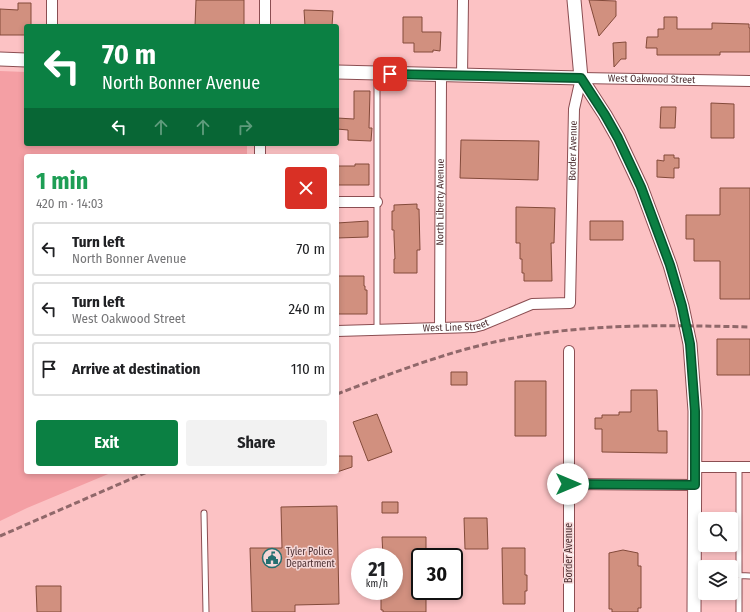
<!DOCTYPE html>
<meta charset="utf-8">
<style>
:root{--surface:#fff;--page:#f2f2f2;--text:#202124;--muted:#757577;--line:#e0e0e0;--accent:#0b8043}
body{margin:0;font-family:"Fira Sans Condensed",sans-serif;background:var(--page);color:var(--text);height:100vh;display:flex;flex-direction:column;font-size:15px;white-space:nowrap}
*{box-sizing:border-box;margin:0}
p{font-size:13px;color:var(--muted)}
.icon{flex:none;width:22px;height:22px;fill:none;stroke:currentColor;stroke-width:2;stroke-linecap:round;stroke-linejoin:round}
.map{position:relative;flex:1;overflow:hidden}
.details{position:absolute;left:24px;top:154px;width:315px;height:320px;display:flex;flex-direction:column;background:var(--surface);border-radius:4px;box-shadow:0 2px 6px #0003}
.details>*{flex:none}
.guide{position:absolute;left:24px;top:24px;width:315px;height:122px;border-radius:4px;box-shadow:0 2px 6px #0003;background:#0b8043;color:#fff;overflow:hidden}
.fabs{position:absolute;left:698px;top:512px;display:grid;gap:8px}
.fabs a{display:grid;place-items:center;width:40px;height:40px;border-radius:4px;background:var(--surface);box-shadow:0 2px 6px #0003;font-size:20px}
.speed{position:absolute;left:351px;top:548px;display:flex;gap:8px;font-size:20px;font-weight:700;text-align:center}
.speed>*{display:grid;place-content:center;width:52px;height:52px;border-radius:50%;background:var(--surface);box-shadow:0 2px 6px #0003;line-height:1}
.speed small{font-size:10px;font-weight:400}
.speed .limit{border:2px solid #111;border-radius:6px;background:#fff;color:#111}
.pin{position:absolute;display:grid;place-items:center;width:34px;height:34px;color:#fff;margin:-17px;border-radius:8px;box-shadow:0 2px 6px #0006}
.me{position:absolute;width:44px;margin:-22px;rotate:90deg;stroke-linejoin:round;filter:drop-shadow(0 0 3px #0008)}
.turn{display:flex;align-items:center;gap:14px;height:84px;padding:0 12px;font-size:18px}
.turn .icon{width:52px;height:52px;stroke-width:2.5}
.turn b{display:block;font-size:28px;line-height:34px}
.lanes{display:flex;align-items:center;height:38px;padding:0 12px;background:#0003;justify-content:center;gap:20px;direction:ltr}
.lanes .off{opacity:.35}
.round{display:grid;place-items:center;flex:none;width:42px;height:42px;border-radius:4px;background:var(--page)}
.headline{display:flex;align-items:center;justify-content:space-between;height:68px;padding:0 12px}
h1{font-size:24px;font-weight:700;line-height:30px;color:#1e9e55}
.primary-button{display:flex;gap:8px;margin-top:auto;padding:8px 12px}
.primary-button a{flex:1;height:46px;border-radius:4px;background:var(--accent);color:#fff;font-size:16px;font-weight:700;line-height:46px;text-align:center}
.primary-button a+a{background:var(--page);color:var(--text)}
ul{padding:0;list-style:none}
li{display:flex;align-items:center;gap:12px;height:54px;margin:0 8px 6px;padding:0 4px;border:2px solid var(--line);border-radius:4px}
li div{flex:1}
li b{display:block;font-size:15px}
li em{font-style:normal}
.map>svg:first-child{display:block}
.green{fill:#f49fa4}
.building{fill:#d1907f;stroke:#834a3a}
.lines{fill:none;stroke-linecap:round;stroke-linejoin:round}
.service-casing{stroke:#8b4e52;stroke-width:7}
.minor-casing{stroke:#8b4e52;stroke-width:12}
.tertiary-casing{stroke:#8b4e52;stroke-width:15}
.service{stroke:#fff;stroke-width:5}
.minor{stroke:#fff;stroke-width:10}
.tertiary{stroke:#fff;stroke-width:13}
.rail{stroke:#90686a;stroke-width:3;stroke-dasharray:6 3;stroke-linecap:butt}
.route-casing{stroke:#07532c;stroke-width:10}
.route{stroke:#0b8043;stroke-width:7}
.labels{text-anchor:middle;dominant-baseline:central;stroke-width:3;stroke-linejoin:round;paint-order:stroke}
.street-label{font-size:10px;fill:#4e3133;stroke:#f5d8d8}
.poi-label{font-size:10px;fill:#4e3133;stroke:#f5d8d8;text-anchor:start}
</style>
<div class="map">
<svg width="750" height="612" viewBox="0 0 750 612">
<rect width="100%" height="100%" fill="#fcc2c4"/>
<path class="green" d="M0 71 26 72V144H247V156H26V472H113L27 508 0 521Z"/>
<path class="building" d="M196 0H244V26H195Z
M589 0 616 1V16L599 36Z
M18 3H31V26H26V35H0V9L18 10Z
M304 10 333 11 332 26H305Z
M403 17H422V32H441L440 51 433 50V52H414V43H403Z
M664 17H677V29H712V23L749 24V28H750V52H720V55H657V48H646L647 37H658V29H664Z
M626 42V59H621L614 67 613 43Z
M354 91H370L369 128H372L371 141 348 140V130L337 129V118L354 119Z
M711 103 734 104V138H711Z
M661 107H676L675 128H660Z
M461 140 539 141 538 180 460 178Z
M664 155H674V158H679V168H674V178L657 177V160L664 161Z
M355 164H369V185H337V166H355Z
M720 188H750V299H720V261H694V239H686V215H720Z
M417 204V209H419L420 250H417V273H394V259H395L394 236V230H392V211H394V205Z
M516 207 555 208 554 243H551L552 281H524V273H522V259H520V243H516Z
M368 221V237L337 238V223Z
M590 221H623V240H590Z
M337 276H364V286H365V290H367V314H337Z
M717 339H750V375H717Z
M451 372H467V385H451Z
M515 381H546V436H515Z
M631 390H657L658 431H667V453L602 452V429H595V418H602V415H619V412H631Z
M377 414 392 452 368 461 353 422Z
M337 456H352V467L337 472Z
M382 502H398V513H382Z
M337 506 339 604 295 605V612H252L250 548H282L281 507Z
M464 518H487L488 549H465Z
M382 537H426V557H420V591H426V612H383V610H381V593H383V591H394V557H383Z
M502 548H525V575H527V591H525V604H503Z
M623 550 638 553V566H641V608H638V612H612V609H609V553Z
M36 586H61V612H37Z"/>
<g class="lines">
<defs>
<path id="service" d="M377 74V330
M204 513 206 612
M695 574 705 575
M731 575 750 576
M739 612V467"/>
<g id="minor">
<path d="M52 26V0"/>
<path d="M265 26V0"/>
<path d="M462 76 463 0"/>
<path d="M260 156V144"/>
<path d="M337 202H377"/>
<path id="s1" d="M440 328 441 76"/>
<path id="s2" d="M337 331 474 327 482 325 532 304 570 303 574 109 581 78 750 81"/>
<path d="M696 467H750"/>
<path d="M569 484 695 485"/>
<path d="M569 612V351"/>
</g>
<path id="tertiary" d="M574 0 581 78 605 115 618 138 641 187 670 265 682 306 690 344 695 411 694 612
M0 59 26 60
M337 72 581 78"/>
</defs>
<use href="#service" class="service-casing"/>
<use href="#minor" class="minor-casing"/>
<use href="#tertiary" class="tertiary-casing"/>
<use href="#service" class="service"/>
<use href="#minor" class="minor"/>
<use href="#tertiary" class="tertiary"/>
<path class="rail" d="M337 394C390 374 443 353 499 341 581 323 666 325 750 327
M0 536 147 472"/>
</g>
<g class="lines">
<defs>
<path id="route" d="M390 74 581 78 605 115 618 138 641 187 670 265 682 306 690 344 695 411V485L568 484"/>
</defs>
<use href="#route" class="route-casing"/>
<use href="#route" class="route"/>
</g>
<defs>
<symbol id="civic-ring" viewBox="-11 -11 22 22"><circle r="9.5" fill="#f5d8d8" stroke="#246f70" stroke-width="1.5"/><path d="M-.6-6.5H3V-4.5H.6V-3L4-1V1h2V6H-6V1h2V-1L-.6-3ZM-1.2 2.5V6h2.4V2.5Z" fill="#246f70"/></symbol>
</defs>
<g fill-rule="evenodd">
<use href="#civic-ring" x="261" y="547" width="22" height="22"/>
</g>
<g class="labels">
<g class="street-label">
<text stroke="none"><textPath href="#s2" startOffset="534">West Oakwood Street</textPath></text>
<text stroke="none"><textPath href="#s2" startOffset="390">Border Avenue</textPath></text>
<text stroke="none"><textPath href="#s1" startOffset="126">North Liberty Avenue</textPath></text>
<text stroke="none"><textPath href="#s2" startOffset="119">West Line Street</textPath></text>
<text transform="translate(569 553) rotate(-90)">Border Avenue</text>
</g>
<g class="poi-label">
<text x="286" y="552">Tyler Police<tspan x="286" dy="12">Department</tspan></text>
</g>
</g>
</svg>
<div class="fabs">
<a><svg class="icon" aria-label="search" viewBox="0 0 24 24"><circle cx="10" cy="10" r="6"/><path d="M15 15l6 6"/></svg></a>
<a><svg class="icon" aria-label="layers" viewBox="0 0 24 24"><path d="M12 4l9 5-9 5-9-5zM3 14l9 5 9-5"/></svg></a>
</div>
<div class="speed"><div>21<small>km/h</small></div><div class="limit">30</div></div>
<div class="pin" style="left:390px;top:74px;background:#d93025"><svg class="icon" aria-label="arrive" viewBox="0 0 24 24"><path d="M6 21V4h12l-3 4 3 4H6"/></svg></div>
<svg class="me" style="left:568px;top:484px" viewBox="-20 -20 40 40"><circle r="19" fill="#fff"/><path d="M0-13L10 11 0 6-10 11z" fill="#0b8043"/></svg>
<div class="guide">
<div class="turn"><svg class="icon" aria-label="left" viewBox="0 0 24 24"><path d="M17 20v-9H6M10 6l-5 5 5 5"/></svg><div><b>70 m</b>North Bonner Avenue</div></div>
<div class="lanes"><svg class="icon" aria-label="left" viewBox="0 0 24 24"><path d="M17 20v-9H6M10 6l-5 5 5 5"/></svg><svg class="icon off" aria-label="ahead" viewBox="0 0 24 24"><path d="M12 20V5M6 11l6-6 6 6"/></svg><svg class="icon off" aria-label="ahead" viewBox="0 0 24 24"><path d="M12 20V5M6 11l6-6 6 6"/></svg><svg class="icon off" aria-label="right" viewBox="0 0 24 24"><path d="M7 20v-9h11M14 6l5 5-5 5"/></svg></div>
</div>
<section class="details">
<div class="headline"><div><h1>1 min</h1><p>420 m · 14:03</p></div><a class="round" style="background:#d93025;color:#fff"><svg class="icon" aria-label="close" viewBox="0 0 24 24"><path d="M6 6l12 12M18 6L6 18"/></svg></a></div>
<ul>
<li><svg class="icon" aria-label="left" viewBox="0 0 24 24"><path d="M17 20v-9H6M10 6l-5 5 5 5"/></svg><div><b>Turn left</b><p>North Bonner Avenue</p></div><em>70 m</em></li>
<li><svg class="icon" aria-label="left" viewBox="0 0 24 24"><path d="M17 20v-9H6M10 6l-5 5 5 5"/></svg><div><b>Turn left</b><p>West Oakwood Street</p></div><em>240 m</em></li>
<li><svg class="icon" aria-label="arrive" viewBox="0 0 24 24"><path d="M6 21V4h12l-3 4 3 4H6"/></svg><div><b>Arrive at destination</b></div><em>110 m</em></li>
</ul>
<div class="primary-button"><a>Exit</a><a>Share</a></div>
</section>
</div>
